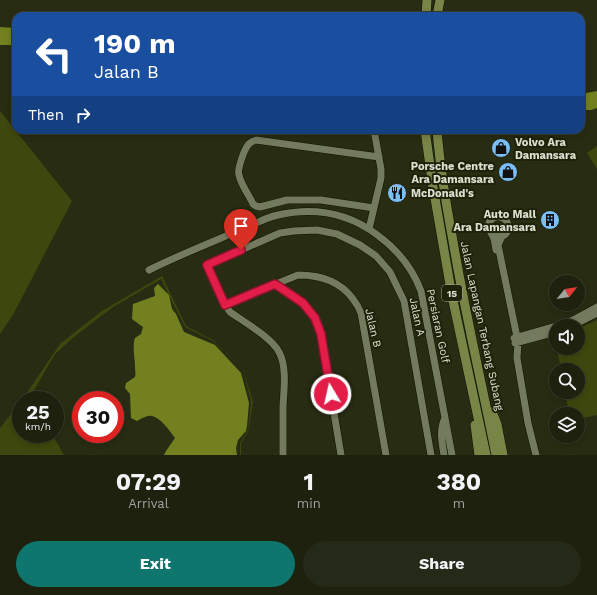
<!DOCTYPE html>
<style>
:root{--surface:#1d210e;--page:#252917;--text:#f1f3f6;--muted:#a0a39e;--line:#3b3e2e;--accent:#0f766e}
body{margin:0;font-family:"Work Sans",sans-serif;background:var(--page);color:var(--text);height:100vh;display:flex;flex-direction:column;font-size:15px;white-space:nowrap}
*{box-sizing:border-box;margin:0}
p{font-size:13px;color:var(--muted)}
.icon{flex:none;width:22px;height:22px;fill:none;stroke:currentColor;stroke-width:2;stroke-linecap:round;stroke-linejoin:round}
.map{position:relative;height:455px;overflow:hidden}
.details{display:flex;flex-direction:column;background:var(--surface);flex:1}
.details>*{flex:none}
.hud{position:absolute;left:12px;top:12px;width:573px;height:122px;border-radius:12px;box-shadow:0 2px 6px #0003,0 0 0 1px var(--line);background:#1a4fa0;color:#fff;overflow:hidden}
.needle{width:26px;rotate:60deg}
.tools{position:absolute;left:549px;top:275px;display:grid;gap:8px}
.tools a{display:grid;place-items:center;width:36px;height:36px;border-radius:50%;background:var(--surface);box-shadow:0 2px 6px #0003,0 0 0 1px var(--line);font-size:20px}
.speed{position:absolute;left:12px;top:391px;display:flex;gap:8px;font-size:20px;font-weight:700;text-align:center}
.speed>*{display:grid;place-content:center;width:52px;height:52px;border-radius:50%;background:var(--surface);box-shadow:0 2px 6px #0003,0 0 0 1px var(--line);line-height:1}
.speed small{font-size:10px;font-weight:400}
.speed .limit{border:6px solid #d22;background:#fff;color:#111}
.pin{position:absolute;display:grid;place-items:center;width:34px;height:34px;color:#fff;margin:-41px -17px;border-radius:50% 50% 50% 0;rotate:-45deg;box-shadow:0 0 4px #0007}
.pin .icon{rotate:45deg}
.me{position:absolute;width:44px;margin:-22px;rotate:351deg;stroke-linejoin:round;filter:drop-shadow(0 0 3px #0008)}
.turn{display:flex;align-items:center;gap:14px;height:84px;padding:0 16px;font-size:18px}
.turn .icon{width:52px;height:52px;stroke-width:2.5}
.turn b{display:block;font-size:28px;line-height:34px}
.then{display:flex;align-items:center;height:38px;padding:0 16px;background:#0003;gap:8px;font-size:15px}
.eta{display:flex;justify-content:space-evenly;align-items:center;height:68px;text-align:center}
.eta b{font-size:24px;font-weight:700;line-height:28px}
.cta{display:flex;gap:8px;margin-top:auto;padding:8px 16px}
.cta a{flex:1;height:46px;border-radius:24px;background:var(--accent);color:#fff;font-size:16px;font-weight:700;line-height:46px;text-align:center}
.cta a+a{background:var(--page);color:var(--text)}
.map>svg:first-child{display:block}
.green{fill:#3e470d}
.water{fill:#72801f}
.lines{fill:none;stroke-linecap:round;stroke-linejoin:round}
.minor-casing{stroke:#101400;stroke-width:8}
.major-casing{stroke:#101400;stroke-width:10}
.minor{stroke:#747a5d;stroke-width:7}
.major{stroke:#798447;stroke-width:9}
.route-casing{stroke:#92132f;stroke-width:10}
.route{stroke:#e11d48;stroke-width:7}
.labels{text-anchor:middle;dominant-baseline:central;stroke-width:4;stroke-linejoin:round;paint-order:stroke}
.shield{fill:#1e2208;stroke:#a3a794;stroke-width:1}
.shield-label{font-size:10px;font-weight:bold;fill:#dce0d0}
.poi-label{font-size:11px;font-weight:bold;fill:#dce0d0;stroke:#1e2208;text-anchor:start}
.street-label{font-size:11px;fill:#dce0d0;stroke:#1e2208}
</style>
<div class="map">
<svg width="597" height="455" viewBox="0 0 597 455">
<rect width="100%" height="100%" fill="#272c12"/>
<path class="green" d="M0 111 72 201 13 315 0 334Z
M597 146V169L587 153Z
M162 276 186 326 213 340 243 369 248 385 253 402 248 432 241 443V455H240V443L248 430 251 401 243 369 213 341 185 327 161 279 113 307 75 336 55 354 30 397 32 400H22L60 344 102 311Z
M597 320V415L578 419V414H569L565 392H578V370H561L557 348H578V329Z
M21 401V434H52L64 455H0V428Z"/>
<path class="water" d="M0 27 16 28V45H0Z
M597 91V108L591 110H581V94Z
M158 284 169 295 172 309 176 314 184 332 215 345 241 373 249 403 247 426 246 431 238 440 236 448 237 455H164L166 451 175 438C170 431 161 418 152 416 147 415 141 419 137 421L131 418 130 394 125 388 126 383 135 377C136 373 135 371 135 367 135 358 132 346 135 338L141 334 143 327 132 319 133 304 155 296 154 288Z"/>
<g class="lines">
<defs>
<path id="minor" d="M374 208 321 200H287L260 207 256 206 253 204C249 195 241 185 239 175 237 170 244 150 248 145 250 142 253 141 256 140L379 157
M369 229 381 178V169L374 130
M493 235C499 238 506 237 508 230 511 219 497 212 490 221 486 227 490 230 492 235 495 239 495 246 496 250
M502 236 498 245 518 342 517 358 528 423 536 455
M149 270C171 259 195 249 219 239 230 234 241 229 252 225 260 221 269 217 278 215 314 207 346 212 376 234 397 249 412 267 421 291L452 455
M275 284 303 303 315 318 321 334 341 455
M225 305 298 275C319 275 340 281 353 299 356 303 359 308 361 313L386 455
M574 325 597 313
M557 326 573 320 597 307
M514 338 556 326
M515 343 548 334
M283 455C283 439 283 422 283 406 284 390 287 366 279 352 272 338 243 321 230 312L225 305 207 265 280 233 294 231 317 230 337 234 360 245 376 256 390 272 404 301 431 455
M444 455C442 442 439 430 445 418"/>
<path id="major" d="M426 16 427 0
M437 16 440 0
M425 130 433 187 452 296 486 455
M437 130C440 167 446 204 453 241 465 313 482 384 496 455
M492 412 497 424 503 455
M475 425 479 455"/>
</defs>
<use href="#minor" class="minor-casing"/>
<use href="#major" class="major-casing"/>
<use href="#minor" class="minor"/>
<use href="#major" class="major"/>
</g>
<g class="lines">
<defs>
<path id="route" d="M241 250 207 265 225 305 275 284 303 303 315 318 321 334 331 394"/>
</defs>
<use href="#route" class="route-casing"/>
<use href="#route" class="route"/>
</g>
<defs>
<symbol id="shop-disc" viewBox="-11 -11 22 22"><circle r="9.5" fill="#7abff8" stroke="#1e2208"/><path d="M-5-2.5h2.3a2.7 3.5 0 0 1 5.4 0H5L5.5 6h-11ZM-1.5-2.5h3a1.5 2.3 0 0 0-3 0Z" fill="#111"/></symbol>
<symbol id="restaurant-disc" viewBox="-11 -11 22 22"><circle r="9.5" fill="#7abff8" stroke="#1e2208"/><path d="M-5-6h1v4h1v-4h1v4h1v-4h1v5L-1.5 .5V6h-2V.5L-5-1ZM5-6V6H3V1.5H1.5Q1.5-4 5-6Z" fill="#111"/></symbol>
<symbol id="building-disc" viewBox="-11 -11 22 22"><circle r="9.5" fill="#7abff8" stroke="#1e2208"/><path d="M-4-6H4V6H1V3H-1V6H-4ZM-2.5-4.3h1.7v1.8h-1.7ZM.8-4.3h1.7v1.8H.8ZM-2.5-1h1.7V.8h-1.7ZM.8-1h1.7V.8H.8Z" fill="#111"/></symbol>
</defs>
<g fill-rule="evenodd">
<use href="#shop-disc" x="490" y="137" width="22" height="22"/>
<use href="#shop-disc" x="497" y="161" width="22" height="22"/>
<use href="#restaurant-disc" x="386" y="182" width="22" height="22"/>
<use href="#building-disc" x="539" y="209" width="22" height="22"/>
</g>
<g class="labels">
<rect class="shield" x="442" y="285" width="20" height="16" rx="3"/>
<g class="shield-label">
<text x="452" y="293">15</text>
</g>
<g class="poi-label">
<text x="515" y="142">Volvo Ara<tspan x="515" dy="13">Damansara</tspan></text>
<text x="494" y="166" text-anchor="end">Porsche Centre<tspan x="494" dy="13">Ara Damansara</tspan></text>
<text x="411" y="193">McDonald's</text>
<text x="536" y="214" text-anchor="end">Auto Mall<tspan x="536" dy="13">Ara Damansara</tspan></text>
</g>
<g class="street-label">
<text transform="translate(417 317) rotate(78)">Jalan A</text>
<text transform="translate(438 326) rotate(78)">Persiaran Golf</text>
<text transform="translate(482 326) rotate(78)">Jalan Lapangan Terbang Subang</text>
<text transform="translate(373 328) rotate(77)">Jalan B</text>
</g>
</g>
</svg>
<div class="tools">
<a><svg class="needle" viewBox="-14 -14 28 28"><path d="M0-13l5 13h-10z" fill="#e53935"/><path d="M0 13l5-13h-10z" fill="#a0a39e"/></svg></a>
<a><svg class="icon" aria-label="sound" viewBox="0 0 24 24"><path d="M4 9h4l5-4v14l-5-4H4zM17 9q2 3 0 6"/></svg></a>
<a><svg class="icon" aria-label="search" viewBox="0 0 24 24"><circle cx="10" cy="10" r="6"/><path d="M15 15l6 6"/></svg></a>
<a><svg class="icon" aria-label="layers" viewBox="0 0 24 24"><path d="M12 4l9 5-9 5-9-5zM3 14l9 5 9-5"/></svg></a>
</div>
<div class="speed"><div>25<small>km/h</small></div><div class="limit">30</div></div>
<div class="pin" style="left:241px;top:250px;background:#d93025"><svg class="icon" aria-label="arrive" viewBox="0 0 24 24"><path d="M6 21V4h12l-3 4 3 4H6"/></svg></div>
<svg class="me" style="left:331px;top:394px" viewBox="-20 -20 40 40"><circle r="17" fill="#e11d48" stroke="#fff" stroke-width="3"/><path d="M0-11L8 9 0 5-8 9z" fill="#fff"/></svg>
<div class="hud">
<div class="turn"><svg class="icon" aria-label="left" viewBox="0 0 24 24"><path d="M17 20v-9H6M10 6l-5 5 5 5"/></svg><div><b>190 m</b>Jalan B</div></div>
<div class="then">Then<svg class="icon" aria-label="right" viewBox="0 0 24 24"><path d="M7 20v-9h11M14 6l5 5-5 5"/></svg></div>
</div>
</div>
<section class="details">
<div class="eta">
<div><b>07:29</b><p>Arrival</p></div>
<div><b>1</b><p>min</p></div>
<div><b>380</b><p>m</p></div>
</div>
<div class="cta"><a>Exit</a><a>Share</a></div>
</section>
